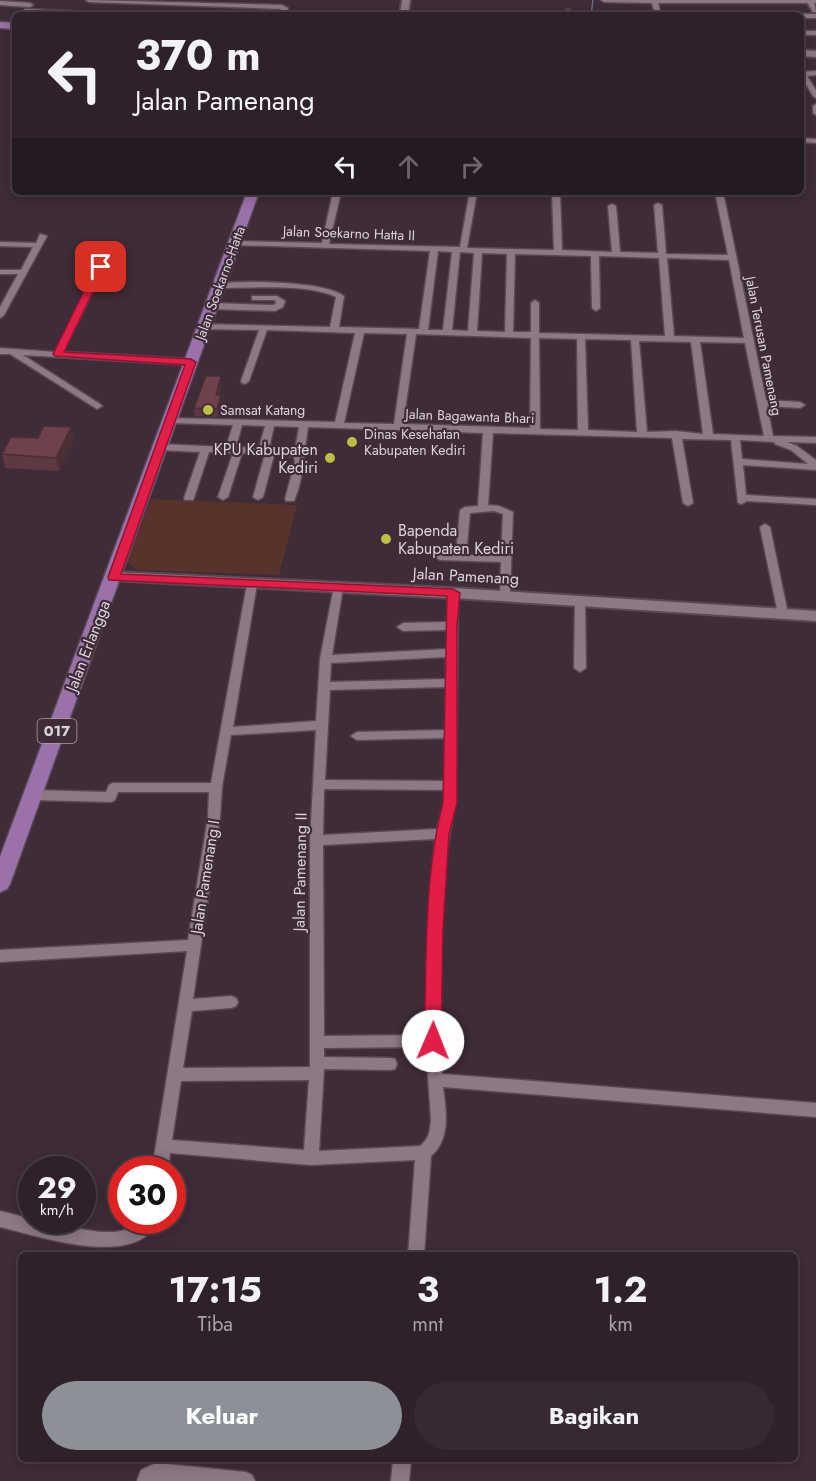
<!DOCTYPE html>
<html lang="id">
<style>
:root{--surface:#2e212a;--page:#362932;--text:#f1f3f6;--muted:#a7a3a8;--line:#493e47;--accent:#8c9099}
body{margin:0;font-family:Jost,sans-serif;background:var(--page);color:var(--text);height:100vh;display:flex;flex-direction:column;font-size:22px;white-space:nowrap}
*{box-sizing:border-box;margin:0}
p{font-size:20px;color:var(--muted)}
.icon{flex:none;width:33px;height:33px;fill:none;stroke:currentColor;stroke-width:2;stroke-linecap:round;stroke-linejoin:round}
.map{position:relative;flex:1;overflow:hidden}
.drawer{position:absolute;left:18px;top:1252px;width:780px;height:210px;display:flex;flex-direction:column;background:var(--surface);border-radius:9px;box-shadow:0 3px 15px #0003,0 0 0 2px var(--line)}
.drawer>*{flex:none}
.top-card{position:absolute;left:12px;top:12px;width:792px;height:183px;border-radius:9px;box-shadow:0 3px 15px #0003,0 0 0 2px var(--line);background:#2e212a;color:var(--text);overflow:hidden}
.speed{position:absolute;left:18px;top:1156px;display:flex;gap:12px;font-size:30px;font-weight:700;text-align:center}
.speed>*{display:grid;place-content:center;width:78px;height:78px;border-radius:50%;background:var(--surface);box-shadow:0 3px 15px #0003,0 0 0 2px var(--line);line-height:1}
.speed small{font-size:15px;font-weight:400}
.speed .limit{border:9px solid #d22;background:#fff;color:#111}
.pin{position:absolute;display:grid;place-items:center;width:51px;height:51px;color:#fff;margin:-26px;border-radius:12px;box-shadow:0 3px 9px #0006}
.me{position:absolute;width:66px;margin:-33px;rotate:1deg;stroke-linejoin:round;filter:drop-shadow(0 0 4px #0008)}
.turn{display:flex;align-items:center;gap:21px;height:126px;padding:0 24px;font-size:27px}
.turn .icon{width:78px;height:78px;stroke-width:2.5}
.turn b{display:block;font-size:42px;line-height:51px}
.lanes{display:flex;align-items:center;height:57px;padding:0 24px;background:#0003;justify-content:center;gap:30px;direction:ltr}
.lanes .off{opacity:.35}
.eta{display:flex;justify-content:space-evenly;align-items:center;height:102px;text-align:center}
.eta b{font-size:36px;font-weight:700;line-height:42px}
.primary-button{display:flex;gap:12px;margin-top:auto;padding:12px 24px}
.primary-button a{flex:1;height:69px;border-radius:36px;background:var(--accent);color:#fff;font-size:24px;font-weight:700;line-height:69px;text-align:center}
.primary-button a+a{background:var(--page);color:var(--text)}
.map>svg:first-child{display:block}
.green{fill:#58332c}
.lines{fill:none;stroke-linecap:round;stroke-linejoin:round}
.stream{stroke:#6a6991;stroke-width:1.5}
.street-casing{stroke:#594954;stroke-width:3}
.secondary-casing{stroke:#594954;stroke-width:4}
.primary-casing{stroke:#594954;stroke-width:3}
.street{fill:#8d7886;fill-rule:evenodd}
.secondary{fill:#8d7886;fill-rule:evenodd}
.primary{fill:#9b71ac;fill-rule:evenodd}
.wall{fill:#5e3941}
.shaded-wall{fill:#4c2e35}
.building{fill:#6d424c;stroke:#4c2e35;stroke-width:1.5}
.route{fill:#e11d48;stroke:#92132f;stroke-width:1.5}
.poi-dot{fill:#bdbf43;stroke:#3e2c38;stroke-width:2}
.labels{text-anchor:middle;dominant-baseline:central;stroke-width:4.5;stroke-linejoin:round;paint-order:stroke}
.far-street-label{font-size:14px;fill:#ded2da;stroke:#3e2c38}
.far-poi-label{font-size:14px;fill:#ded2da;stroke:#3e2c38;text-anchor:start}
.shield{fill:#3e2c38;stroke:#aea0a9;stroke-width:1.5}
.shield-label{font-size:15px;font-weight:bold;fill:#ded2da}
.poi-label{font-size:16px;fill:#ded2da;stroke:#3e2c38;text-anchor:end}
.street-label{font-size:16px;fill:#ded2da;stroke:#3e2c38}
</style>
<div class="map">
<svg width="816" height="1481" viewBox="0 0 816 1481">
<rect width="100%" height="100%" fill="#3e2c38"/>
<path class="green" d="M151 499 297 505 279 575 136 570 127 561Z"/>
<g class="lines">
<path class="stream" d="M591 15 593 0"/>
<defs>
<path id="street" d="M86 0 282 5 288 8 286 15H280L281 9 89 2Z
M601 0H816V3H658L661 15H655L652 3 604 2Z
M0 1 30 3 33 5 30 7 0 5Z
M25 9 111 13 114 15 23 12Z
M566 10H570L571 15H565Z
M801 14H816V18H801V15H799Z
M801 31H816V35H801Z
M816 71V75L807 76 816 90V98L813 96 801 76V72Z
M801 104 804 106 803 108 801 109Z
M816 104V115L813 113V106Z
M801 138 816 139V143L801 142Z
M333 192H341L329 244 460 247 469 196 443 194 439 192H477L467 248 554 250 552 192H560L562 250 612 252 608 206 612 204 616 206 620 252 658 253 654 205 658 203 662 205 666 254 728 255 715 192H723L766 400 800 402 805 405 800 408 767 406 773 436 816 437V443L787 442 797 446 816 460V470L743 465 746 495 816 499V505L747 501 742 504 738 503 731 440 682 439 693 503 688 506 683 503 672 438 493 433 488 505 499 506 513 512 510 596 505 599 500 596 501 562 440 560 435 557 440 554H456L460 510 465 507 478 506 483 433 308 427C304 452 304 478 294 501H286L285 499 295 462 294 456 274 455 263 497 258 500 253 497 265 454 242 453 228 497 223 500 218 497 233 453 209 452 194 498 193 500H185L184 498 200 452 160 450 155 447 160 444 226 447 233 425 170 423 165 420 167 418 335 422 355 333 267 330 249 381 245 384 242 383 241 381 259 330 204 329 201 328V324L330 327 336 297C308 283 251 288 220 288L216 286 217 284C242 280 325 281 344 296L339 327 419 329 430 251 234 245 230 243 234 241 322 243ZM438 251 452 252 443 330H428ZM460 252 474 253 468 331 452 330ZM482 253 507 254 505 332 477 331ZM515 254 591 256 592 308 596 311 600 308 599 256 659 258 665 336 539 333V303L535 300 531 303V332H513ZM667 258 729 260 744 338 674 336ZM364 333 407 334 394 424 344 423ZM416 334 531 338 530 428 403 424ZM539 338 577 339 578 430 540 429ZM585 339 631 340 637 432 588 430ZM639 341 691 342 703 434 676 431 647 432ZM700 342 745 343 764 436 713 434ZM242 425 265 426 259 448 236 447ZM274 426 299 427 295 450 269 449ZM740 440 774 442 775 444 791 450 808 464 742 459ZM494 511 503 514 501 556 466 555 470 513Z
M40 234 47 236 4 315 0 318V307L18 274H0V270H21L33 247 0 246V242L36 243Z
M103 249 110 251 101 275 63 352 191 359 195 362 191 365 23 355 100 404 102 406 97 409 10 354H0V348L55 352 93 275Z
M252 296H277L285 301 283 307 275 311 212 309 208 306 212 303 273 305 276 304 275 300H252Z
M765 524 770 527 788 614 783 618 778 614 760 527Z
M252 581 257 584 233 727 316 721 320 659 334 586 338 585 343 588 332 655 447 649V630L403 631 397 627 403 623 447 622 448 593 453 590 458 593 456 803C443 855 442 910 441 963 441 1000 440 1037 442 1074L816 1103V1117L443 1087C446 1111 451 1139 431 1156L424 1256H408L415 1160 311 1165 170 1153 168 1170H152L187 951 0 962V950L188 940 208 817 209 792H118L115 800 111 802 33 800 29 798 27 795 29 792 33 790 106 792 109 785 113 783H211L247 584ZM446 657V679L330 682 331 663ZM446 687 445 730 357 732 351 736 357 740 445 738 444 781 325 780 330 690ZM316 730 310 840V1067L183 1068 192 1011 231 1008 236 1006 238 1002 236 998 231 996 193 999 220 817 222 787 231 735ZM324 789 444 790V803L437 829 323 835ZM435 839 428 929 426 1035 324 1036 323 845ZM426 1047 431 1120C430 1131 429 1139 420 1146L319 1151 324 1069 390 1070 395 1069 397 1064 395 1059 390 1058 324 1057V1048ZM309 1080 304 1150 172 1140 181 1081Z
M580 598 585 601 586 668 580 672 574 668 575 601Z
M0 1211 32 1219V1221C61 1221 117 1246 140 1221H158C136 1270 39 1236 0 1227Z
M393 1460H411L409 1481H391Z
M156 1463 246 1472 252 1475 255 1481H137L141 1470Z"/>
<path id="secondary" d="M402 0H410L408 15H400Z
M806 0H814L816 12H813Z
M801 50 816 51V57L801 56Z
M114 572 453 588 816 611V621L453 598 109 580 107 577 109 574Z"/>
<path id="primary" d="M0 22 15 23V29L0 28Z
M247 192H259L10 884 7 889 0 892V857Z"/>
</defs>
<use href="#street" class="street-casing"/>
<use href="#secondary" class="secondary-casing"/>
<use href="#primary" class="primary-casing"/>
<use href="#street" class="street"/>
<use href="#secondary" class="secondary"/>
<use href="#primary" class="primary"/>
</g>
<path class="wall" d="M222 385 219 395 222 404 218 417 195 416 194 408Z
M74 440 59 471 5 468 2 454Z"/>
<path class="shaded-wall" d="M221 376 222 385 217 403 216 395Z
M221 395 222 404 218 417 217 409Z
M71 427 74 440 59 471 56 458Z"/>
<path class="building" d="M206 376H221L216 395H221L217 409 194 408Z
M44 426 71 427 56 458 2 454 11 437 38 438Z"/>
<path class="route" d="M101 264 105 267 64 352 191 359 196 362 121 574 453 589 460 593 457 626V803L449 834 443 929 441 1041 439 1046H427L424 1041C427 963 423 879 443 803L447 596 109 580 108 577 185 365 55 356 53 354 96 267Z"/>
<g class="poi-dot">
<circle cx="208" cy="410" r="6"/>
<circle cx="352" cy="442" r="6"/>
<circle cx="330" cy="458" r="6"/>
<circle cx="386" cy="539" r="6"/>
</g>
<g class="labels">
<g class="far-street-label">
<text transform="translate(349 233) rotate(2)">Jalan Soekarno Hatta II</text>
<text transform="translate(220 283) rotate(-70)">Jalan Soekarno-Hatta</text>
<text transform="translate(764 346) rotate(79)">Jalan Terusan Pamenang</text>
<text transform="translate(470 416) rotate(2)">Jalan Bagawanta Bhari</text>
</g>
<g class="far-poi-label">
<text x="220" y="410">Samsat Katang</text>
<text x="364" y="434">Dinas Kesehatan<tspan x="364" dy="16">Kabupaten Kediri</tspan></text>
</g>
<rect class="shield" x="37.5" y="719" width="39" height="24" rx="4.5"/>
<g class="shield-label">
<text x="57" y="731">017</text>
</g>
<g class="poi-label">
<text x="318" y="449">KPU Kabupaten<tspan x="318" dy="18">Kediri</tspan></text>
<text x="398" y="530" text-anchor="start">Bapenda<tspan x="398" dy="18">Kabupaten Kediri</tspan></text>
</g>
<g class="street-label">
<text transform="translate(466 576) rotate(3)">Jalan Pamenang</text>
<text transform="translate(88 646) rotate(-69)">Jalan Erlangga</text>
<text transform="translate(300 872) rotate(-89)">Jalan Pamenang II</text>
<text transform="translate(205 877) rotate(-81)">Jalan Pamenang I</text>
</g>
</g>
</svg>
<div class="speed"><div>29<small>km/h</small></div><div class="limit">30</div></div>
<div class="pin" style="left:101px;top:267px;background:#d93025"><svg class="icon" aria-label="arrive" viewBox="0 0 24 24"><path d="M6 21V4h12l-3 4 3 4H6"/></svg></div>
<svg class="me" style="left:433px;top:1041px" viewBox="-20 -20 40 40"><circle r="19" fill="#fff"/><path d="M0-13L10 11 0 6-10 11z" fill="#e11d48"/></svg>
<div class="top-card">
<div class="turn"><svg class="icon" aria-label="left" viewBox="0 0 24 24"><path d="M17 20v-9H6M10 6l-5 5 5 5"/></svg><div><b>370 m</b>Jalan Pamenang</div></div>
<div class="lanes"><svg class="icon" aria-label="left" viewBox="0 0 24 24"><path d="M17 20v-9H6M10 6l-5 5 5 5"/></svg><svg class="icon off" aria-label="ahead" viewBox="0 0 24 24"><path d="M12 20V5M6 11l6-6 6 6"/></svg><svg class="icon off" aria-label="right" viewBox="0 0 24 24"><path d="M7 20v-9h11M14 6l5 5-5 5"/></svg></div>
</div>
<section class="drawer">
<div class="eta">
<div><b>17:15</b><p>Tiba</p></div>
<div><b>3</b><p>mnt</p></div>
<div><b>1.2</b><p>km</p></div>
</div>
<div class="primary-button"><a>Keluar</a><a>Bagikan</a></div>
</section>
</div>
